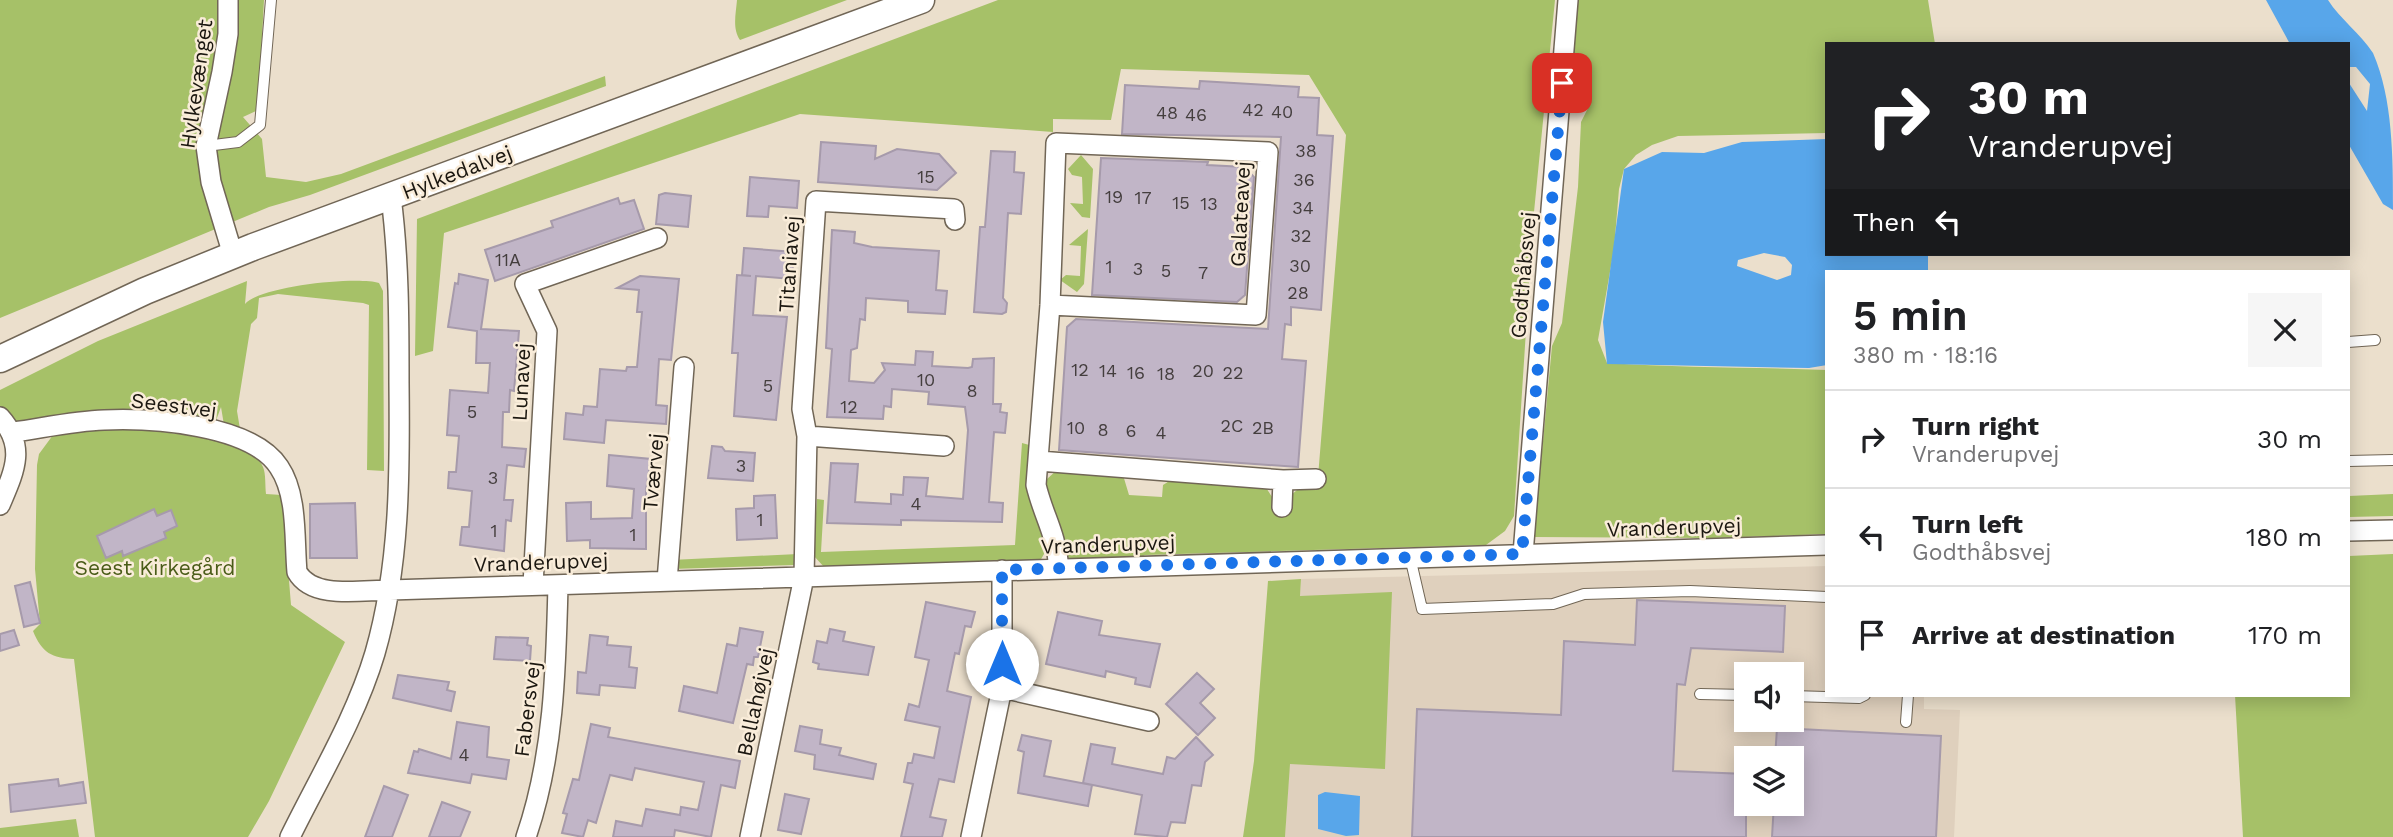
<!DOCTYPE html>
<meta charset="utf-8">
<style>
:root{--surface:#fff;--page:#f6f6f6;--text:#202124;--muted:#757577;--line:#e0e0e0}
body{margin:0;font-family:"Work Sans",sans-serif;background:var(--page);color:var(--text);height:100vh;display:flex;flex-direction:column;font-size:26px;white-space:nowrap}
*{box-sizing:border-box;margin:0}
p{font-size:23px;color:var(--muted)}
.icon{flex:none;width:38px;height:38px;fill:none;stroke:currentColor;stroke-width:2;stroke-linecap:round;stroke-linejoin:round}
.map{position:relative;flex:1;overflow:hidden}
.sheet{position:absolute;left:1825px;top:270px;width:525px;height:427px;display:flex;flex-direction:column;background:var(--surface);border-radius:0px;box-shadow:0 4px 18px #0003}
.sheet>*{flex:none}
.banner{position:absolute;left:1825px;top:42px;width:525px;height:214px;border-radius:0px;box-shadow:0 4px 18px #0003;background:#202124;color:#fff;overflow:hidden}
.tools{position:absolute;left:1734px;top:662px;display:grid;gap:14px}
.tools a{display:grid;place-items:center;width:70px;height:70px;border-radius:0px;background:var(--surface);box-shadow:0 4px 18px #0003;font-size:35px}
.pin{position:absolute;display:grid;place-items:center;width:60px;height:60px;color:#fff;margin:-30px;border-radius:14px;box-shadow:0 4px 10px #0006}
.me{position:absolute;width:77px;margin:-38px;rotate:0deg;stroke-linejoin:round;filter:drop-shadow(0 0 5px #0008)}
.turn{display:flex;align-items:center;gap:24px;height:147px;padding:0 28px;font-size:32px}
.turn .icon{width:91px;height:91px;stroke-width:2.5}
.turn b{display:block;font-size:49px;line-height:60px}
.then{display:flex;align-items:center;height:66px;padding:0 28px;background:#0003;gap:14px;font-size:26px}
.round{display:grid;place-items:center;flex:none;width:74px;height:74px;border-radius:0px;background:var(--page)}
.headline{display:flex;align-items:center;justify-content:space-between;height:119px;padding:0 28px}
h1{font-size:42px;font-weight:600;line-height:52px}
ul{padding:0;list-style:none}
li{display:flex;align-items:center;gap:21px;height:98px;padding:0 28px;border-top:2px solid var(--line)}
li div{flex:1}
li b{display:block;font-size:26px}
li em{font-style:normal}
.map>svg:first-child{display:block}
.industrial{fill:#dfd0bd;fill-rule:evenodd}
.green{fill:#a6c168}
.water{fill:#58a6ea;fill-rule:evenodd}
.building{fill:#c1b5c7;stroke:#a69aab;stroke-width:2}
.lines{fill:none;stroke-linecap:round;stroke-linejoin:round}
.lane-casing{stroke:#716656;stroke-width:12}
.street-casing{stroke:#716656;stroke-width:22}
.secondary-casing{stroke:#716656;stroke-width:29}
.lane{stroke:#fff;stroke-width:10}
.street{stroke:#fff;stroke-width:19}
.secondary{stroke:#fff;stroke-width:26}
.route{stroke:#1a73e8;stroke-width:12;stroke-dasharray:0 21.6}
.labels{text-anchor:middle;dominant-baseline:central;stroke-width:5;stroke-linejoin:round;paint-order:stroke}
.number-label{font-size:18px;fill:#443e3e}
.street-label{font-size:21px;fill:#1b1710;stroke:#f9ecd9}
.park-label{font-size:21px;fill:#4a5c18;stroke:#f9ecd9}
</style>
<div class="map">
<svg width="2393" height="837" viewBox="0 0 2393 837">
<rect width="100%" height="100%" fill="#ebdfcc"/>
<path class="industrial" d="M1827 566V695H1924V709L1960 710 1954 837H1285L1301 579ZM1746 674H1792V719H1746ZM1746 758H1792V803H1746Z"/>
<path class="green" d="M0 0H264L258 110 243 117 262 139 266 177 306 182 341 174 605 76 606 86 310 195 269 207 0 318Z
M737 0H847L740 40C732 29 736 13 737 0Z
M998 0H1555L1533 222 1514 516 1505 531 1486 545 1145 555 1138 559 1071 561C1063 551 1064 541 1061 529 1056 509 1045 503 1047 479L1057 470 1123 475 1129 495 1162 497 1163 485 1171 480 1265 486 1274 500 1290 496 1297 490 1317 489 1346 135 1309 75 1121 69 1111 120 1053 119V132L800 114 444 233 433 351 415 356 417 219Z
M1575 0H1928L1935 44H1827V133L1678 136 1652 145 1636 155 1624 169 1619 189 1614 249 1598 340 1607 363C1680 368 1753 367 1827 370V534L1713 538 1534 537 1552 346 1562 323 1578 187 1581 122 1588 108 1571 83Z
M1081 155 1093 169 1090 218 1082 217 1070 203 1083 204 1082 177 1072 175 1068 169Z
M1088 229 1084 284 1077 292 1060 280 1066 275 1080 276 1081 246 1069 245Z
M247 281 245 304C260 286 357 276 379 283L383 291 384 471 367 470 369 305 363 303 278 294 259 298 257 318 251 324 237 411 241 435 224 425 221 407 214 426H19L0 414V390L98 341Z
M108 427C138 430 250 435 263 467 266 474 265 486 266 494L282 495 291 605 345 642 269 801 248 837H95L74 659C52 658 42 653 33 631L40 624 35 569 37 465 39 454 53 435Z
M1022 443 1033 446 1048 547 1040 561 825 568 813 555 817 499 824 500 821 552 1015 545Z
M2393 494V516L2349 517V496Z
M798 554 794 565 672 569 671 560Z
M2393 554V837H2243L2235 695H2348L2349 556Z
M1301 579 1300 596 1392 592 1385 769 1290 764 1285 837H1243L1254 761 1268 581Z
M76 819 79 837H0V828Z"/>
<path class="water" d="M2266 0H2328C2340 19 2360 33 2373 53 2393 99 2393 157 2393 210L2383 204 2349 145V83L2367 111 2370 84 2356 67H2349L2348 44H2290Z
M1827 139V254H1928V271H1827V365L1809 368 1607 364 1603 322 1624 169 1662 152 1704 153 1742 142ZM1764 253 1785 257 1792 265 1791 275 1777 280 1737 266 1738 260Z
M1325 792 1360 796 1359 835 1346 836 1318 829V795Z"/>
<path class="building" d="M1200 81 1299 87 1298 97 1319 98 1317 135 1333 136 1321 310 1291 307V325L1285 324 1282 359 1306 361 1298 467 1059 450 1067 327 1076 319 1268 329 1281 137 1122 134 1125 85 1199 89Z
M821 142 876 146 875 159 897 149 939 154 956 173 937 190 818 182Z
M991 151 1015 152 1014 172 1024 173 1021 214 1008 213 1003 298 1007 303 1006 312 1002 314 974 312 980 227H985Z
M1101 158 1208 162 1207 165 1245 167 1254 177 1245 295 1237 302 1092 295Z
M750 177 799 181 797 208 769 206 768 217 747 216Z
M665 193 691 196 688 227 656 224 659 195Z
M618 198 620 204 634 200 644 229 495 281 485 250 553 227 551 221Z
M832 230 855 232 854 243 872 247 939 251 936 290 947 291 945 314 908 312V301L866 298 865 320 860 319 857 348 851 350 849 381 874 383 885 370 882 363 915 365 916 351 933 352 932 366 968 368 972 367 973 359 994 358 993 404H1001L1000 412 1007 413 1005 433 994 432 989 502 1003 503 1002 522 901 520V525L827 523 831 463 858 464 855 502 891 504V494L903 495 904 477 928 478 926 496 963 499 968 430 965 407 928 404 929 392 892 389 891 407 884 406 883 419 827 417 832 349 826 348Z
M744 248 794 252 792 279 756 276 753 315 787 317 776 420 734 416 738 353H732L737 275 751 276 742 275Z
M459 274 488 280 481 329 519 331 514 391 510 390 509 412H503L502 447 526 449 524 467 507 465 504 500H513L511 521 506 520 504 551 460 545 462 527H469L472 491 448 488 449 472H456L459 436 447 435 450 390 488 393 490 363H476L477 331 448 327 455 283 458 284Z
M640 276 679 279 671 360 659 359 656 405 667 406 666 424 606 420 604 443 564 439 566 413 583 415 584 406 597 407 600 369 626 371 627 367H637L642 312H637L639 290 617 288Z
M712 446 722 447 725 451 755 453 753 481 708 478Z
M609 455 651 459 646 490V549L590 548V540L567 541 566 503 591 502V519L632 518 634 489 607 486Z
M775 495 777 538 737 540 736 509 754 508V496Z
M355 503 357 558H310V504Z
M154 509 157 516 171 510 177 526 164 532 166 538 123 556 122 551 106 558 97 536Z
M30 582 40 623 24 627 15 586Z
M1637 600 1785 606 1783 652 1691 648 1685 685 1677 684 1673 771 1746 774V837H1412L1417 709 1561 715 1564 641 1635 645Z
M926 602 975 612 971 627 965 626 959 654 955 653 947 691 971 697 954 782 939 779 930 817 946 820 942 837H901L913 784 904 782 908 763H912L914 754 934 758 940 727 905 720 909 704 919 707 929 660 915 657Z
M1058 612 1102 621 1099 635 1160 644 1150 687 1135 684 1136 678 1106 671 1105 677 1046 664Z
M740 628 763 632 758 657H754L753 665 747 664 733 723 679 711 684 686 717 693 727 644 737 646Z
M830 629 845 632 843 641 874 647 868 675 818 669 819 664 813 662 817 641 827 643Z
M14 630 19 645 0 651V634Z
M590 635 608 637 607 645 631 647 629 667 637 668 635 688 600 685 599 695 577 693 578 672 586 673Z
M496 637 528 638 527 645 531 646 530 661 494 659Z
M1197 673 1214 689 1200 703 1215 718 1198 735 1166 704Z
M398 675 449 682 447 690 455 692 451 711 393 698Z
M457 722 489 727 487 757 509 760 506 779 472 774 470 783 408 773 414 751 418 752 419 749 451 759Z
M591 724 610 728 608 737 740 761 735 788 721 785 711 837 675 830 674 837H613L616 821 642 826 646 809 680 815 681 807 698 810 704 782 635 768 632 780 610 775 596 823 588 820 583 837 562 833 567 814 563 813 573 779 579 780Z
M800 726 822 730 820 744 841 748 839 755 876 764 873 779 814 769 815 755 795 751Z
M1777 728 1941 736 1936 837H1772L1774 803H1792V758H1775Z
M1022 735 1051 741 1044 776 1092 785 1088 806 1018 793 1024 752 1018 750Z
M1196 737 1213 755 1205 762 1201 786 1192 785 1185 823 1171 822 1167 837 1135 834 1142 795 1083 783 1091 744 1115 748 1112 764 1163 774 1167 757 1175 759Z
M58 779 59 786 83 782 86 803 11 812 9 785Z
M384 786 408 795 392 837H365Z
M785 794 809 799 801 834 778 830Z
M442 802 470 812 460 837H429Z"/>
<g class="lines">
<defs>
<path id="lane" d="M206 146 238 142 260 125 271 0
M2348 342 2375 340
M2348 461 2393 460
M1410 557 1422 609 1553 604 1584 594 1690 591 1827 597
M1700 694 1746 695
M1792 696 1859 698 1865 695
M1906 722 1908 695"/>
<path id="street" d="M228 0V34L222 72 206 146 211 182 233 255
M1050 305 1256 315 1268 152 1056 143 1050 305 1036 485C1044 518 1056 532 1059 569
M0 417C27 447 14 472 0 505
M14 432C43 428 74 421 104 420 151 418 251 424 279 467 298 495 294 539 297 572 313 600 361 590 390 590L1827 545
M807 436 944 446
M1039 461 1283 480 1316 479
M1282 507 1283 480
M2348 531 2393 530
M1523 554 1568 0
M667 581 684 367
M533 585 547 331 525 284 657 238
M1002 688 1149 721
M290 837C319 778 356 717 375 653 400 566 400 474 399 383 399 321 399 259 391 197
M526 837C554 756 556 669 558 585
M750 837 804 577 807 436 802 409 816 201 954 209 955 220
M971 837 1002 688V570"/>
<path id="secondary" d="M0 359 145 291 253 247 921 0"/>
</defs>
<use href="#lane" class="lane-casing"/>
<use href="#street" class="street-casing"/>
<use href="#secondary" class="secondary-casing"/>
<use href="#lane" class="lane"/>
<use href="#street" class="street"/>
<use href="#secondary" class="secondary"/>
</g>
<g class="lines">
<path class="route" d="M1002 664V570L1522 554 1562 83"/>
</g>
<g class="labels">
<g class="number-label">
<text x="1253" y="109">42</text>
<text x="1282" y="111">40</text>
<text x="1167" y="112">48</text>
<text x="1196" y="114">46</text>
<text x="1306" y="150">38</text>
<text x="926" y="176">15</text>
<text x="1304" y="179">36</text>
<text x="1114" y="196">19</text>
<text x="1143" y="197">17</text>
<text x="1181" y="202">15</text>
<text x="1209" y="203">13</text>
<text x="1303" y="207">34</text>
<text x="1301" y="235">32</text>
<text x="508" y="259">11A</text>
<text x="1300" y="265">30</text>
<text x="1109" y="266">1</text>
<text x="1138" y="268">3</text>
<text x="1166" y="270">5</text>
<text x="1203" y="272">7</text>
<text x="1298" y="292">28</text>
<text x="1080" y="369">12</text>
<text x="1108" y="370">14</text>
<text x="1203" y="370">20</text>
<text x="1136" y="372">16</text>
<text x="1233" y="372">22</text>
<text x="1166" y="373">18</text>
<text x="926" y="379">10</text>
<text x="768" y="385">5</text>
<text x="972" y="390">8</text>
<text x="849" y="406">12</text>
<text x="472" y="411">5</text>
<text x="1232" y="425">2C</text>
<text x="1076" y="427">10</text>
<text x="1263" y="427">2B</text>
<text x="1103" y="429">8</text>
<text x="1131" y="430">6</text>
<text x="1161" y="432">4</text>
<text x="741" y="465">3</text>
<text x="493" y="477">3</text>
<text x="916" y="503">4</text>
<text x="760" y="519">1</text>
<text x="494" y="530">1</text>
<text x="633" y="534">1</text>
<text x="464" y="754">4</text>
</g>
<g class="street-label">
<text transform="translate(196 84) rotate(-82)">Hylkevænget</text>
<text transform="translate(457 172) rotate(-21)">Hylkedalvej</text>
<text transform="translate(1240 214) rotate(-87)">Galateavej</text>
<text transform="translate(789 264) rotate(-86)">Titaniavej</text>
<text transform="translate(1523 275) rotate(-85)">Godthåbsvej</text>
<text transform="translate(521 382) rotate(-87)">Lunavej</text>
<text transform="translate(174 405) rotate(7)">Seestvej</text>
<text transform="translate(653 472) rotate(-85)">Tværvej</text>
<text transform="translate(1674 527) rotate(-2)">Vranderupvej</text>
<text transform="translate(1108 544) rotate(-2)">Vranderupvej</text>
<text transform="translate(541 562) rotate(-2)">Vranderupvej</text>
<text transform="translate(755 702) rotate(-78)">Bellahøjvej</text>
<text transform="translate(527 709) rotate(-83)">Fabersvej</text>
</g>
<g class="park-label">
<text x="155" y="567">Seest Kirkegård</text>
</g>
</g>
</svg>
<div class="tools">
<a><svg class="icon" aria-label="sound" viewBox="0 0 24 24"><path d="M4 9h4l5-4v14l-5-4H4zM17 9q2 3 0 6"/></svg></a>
<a><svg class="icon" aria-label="layers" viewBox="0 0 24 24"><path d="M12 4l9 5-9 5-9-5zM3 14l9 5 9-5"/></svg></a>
</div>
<div class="pin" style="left:1562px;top:83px;background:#d93025"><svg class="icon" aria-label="arrive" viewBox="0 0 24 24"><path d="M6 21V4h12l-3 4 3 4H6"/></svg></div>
<svg class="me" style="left:1002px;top:664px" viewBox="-20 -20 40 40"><circle r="19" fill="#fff"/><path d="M0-13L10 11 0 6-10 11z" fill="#1a73e8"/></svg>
<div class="banner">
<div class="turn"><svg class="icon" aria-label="right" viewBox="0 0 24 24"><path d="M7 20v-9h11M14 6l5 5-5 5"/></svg><div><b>30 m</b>Vranderupvej</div></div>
<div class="then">Then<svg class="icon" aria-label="left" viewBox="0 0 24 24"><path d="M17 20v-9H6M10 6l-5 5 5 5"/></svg></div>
</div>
<section class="sheet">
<div class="headline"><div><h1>5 min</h1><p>380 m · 18:16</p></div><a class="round"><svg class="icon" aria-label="close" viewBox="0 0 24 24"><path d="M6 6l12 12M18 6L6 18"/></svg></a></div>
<ul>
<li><svg class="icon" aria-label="right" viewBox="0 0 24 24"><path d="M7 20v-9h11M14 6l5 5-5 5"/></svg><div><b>Turn right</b><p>Vranderupvej</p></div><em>30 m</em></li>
<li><svg class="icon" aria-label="left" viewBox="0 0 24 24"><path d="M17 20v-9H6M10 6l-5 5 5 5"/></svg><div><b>Turn left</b><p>Godthåbsvej</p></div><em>180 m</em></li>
<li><svg class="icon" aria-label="arrive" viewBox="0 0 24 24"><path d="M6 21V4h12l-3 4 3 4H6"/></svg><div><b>Arrive at destination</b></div><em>170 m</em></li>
</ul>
</section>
</div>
